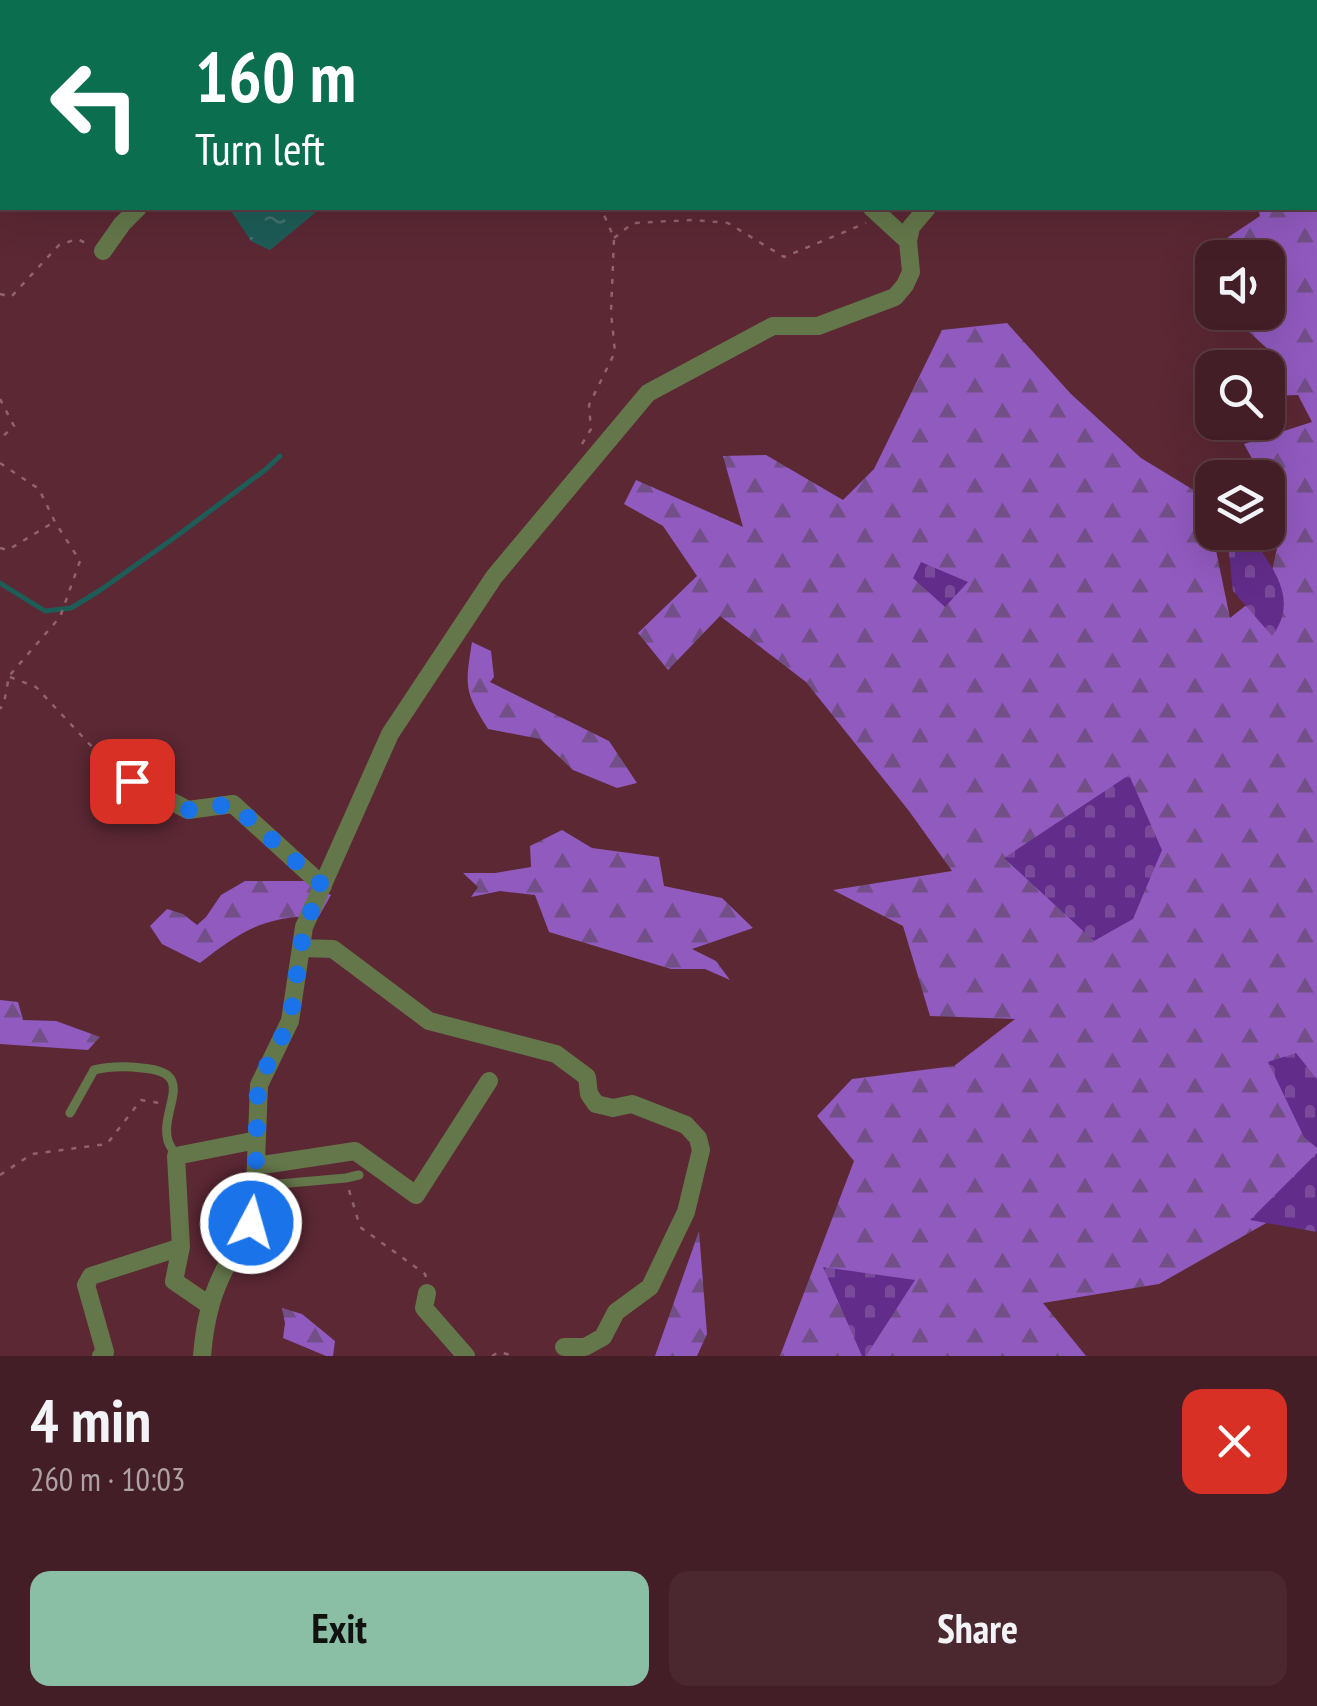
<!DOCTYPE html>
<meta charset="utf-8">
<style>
:root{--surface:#441e27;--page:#4b272f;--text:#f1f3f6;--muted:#afa2a7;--line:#5c3c44;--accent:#8abfa5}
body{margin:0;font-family:"PT Sans Narrow",sans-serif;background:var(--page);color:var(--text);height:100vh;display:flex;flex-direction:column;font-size:38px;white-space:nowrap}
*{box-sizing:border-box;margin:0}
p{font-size:32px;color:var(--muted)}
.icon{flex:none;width:55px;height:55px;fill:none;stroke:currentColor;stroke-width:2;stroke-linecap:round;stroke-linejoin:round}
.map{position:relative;height:1356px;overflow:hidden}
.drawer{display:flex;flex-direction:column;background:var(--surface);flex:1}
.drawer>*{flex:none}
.guide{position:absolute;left:0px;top:0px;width:1318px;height:210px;box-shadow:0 10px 40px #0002,0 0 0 2px var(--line);background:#0b6e4f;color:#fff;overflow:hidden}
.controls{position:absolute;left:1195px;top:240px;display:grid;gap:20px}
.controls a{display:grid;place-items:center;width:90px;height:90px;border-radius:20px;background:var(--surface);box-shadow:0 10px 40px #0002,0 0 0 2px var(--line);font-size:50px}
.pin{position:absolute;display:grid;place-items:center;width:85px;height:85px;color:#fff;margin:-42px;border-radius:20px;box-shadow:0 5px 15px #0006}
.me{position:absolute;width:110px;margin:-55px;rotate:6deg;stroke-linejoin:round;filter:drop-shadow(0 0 8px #0008)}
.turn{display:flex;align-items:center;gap:35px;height:210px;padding:0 30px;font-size:45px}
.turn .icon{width:130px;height:130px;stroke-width:2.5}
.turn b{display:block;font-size:70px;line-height:85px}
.round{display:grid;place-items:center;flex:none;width:105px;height:105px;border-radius:20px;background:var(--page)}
.overview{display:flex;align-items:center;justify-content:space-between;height:170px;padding:0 30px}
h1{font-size:60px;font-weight:700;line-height:75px}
.primary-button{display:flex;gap:20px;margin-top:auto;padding:20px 30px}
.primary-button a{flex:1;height:115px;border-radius:20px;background:var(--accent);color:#111;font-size:40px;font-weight:700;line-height:115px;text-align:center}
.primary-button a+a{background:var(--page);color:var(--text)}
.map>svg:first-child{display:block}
.forest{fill:url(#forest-firs)}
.cemetery{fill:url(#cemetery-stones)}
.water{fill:url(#water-ripples)}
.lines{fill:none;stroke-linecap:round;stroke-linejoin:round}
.stream{stroke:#1e5c57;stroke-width:5}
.path{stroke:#90636d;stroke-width:2.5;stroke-dasharray:5 8;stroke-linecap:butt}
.service{stroke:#64774a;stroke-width:9}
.minor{stroke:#64774a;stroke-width:18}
.route{stroke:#1a73e8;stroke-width:18;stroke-dasharray:0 32.4}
</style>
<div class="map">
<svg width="1317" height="1356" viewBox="0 0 1317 1356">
<defs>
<pattern id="forest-firs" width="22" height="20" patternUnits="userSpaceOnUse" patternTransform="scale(2.5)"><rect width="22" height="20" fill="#915abf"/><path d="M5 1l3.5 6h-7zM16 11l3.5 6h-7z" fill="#724f87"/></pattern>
<pattern id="cemetery-stones" width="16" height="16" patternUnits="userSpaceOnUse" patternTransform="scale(2.5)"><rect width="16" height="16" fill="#622c8a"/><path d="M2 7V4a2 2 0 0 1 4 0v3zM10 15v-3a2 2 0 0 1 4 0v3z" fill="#794a9a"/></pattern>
<pattern id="water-ripples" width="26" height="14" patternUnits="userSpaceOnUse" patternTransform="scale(2.5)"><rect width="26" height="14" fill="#1e5c57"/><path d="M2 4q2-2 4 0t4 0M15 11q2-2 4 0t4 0" fill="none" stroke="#40736f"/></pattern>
</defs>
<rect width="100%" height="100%" fill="#5b2834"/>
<path class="forest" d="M1315 173 1317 174V1194L1159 1284 1043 1303 1086 1356H780L854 1161 817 1116 852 1079 954 1066 1015 1019 930 1016 903 926 833 890 952 871 909 811 806 682 720 616 668 670 638 633 697 576 663 526 624 504 636 480 743 527 723 456 766 455 843 500 874 469 942 330 1007 323 1071 394 1141 458 1205 497 1230 618 1268 588 1284 518 1268 488V478L1262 477 1244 444 1312 422 1298 395 1268 396V368L1262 367 1271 352 1228 313 1268 312V258L1219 257 1227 238 1260 216 1258 208H1315Z
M472 642 491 651 494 677 490 682 609 741 637 783 617 788 573 770 540 739 488 729C464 691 465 686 472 642Z
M562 830 592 848 659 857 664 886 722 898 753 928 692 949 716 961 730 980 705 969H671L549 932 535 895 500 891 471 897 478 887 463 873H495L531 867 530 846Z
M245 881H306L331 895 319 916C265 916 242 930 200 963L162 944 150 926 167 909 183 914 197 925 206 917 221 895Z
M0 1000 18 1002 23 1020 56 1021 100 1037 88 1050 0 1044Z
M699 1231 707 1334 697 1356H655Z
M282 1308 302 1314 335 1341 333 1356H326L283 1338 285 1323Z"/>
<path class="cemetery" d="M1236 533H1249C1270 565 1301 598 1272 636L1233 591 1227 536Z
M921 562 968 582 945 607 913 578Z
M1129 775 1162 850 1133 919 1094 941 1004 858Z
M1296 1053 1317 1079V1148L1304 1137 1268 1062Z
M1317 1153V1232L1250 1220Z
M823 1267 915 1280 866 1356H862Z"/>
<path class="water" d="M229 208H321L270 250 251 241Z"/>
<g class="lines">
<path class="stream" d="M0 583 45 611 71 608 99 591 174 538 265 470 280 456"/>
<path class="path" d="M535 0V2
M0 78 2 83
M614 238 633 223 693 220 728 223 784 257 866 223
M0 294 11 297 59 245 77 239 88 244
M0 399 14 426 0 439
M582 444 591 429 589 405 615 352 611 312 614 238 601 208
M0 463 39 489 55 522 80 561 60 617 9 676 4 703 0 709
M0 548 8 550 54 522
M10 677 36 687 110 766 152 795
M0 1175 32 1154 107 1144 141 1100 160 1103
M349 1190 360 1227 425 1274 426 1277
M492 1356 499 1352 514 1356"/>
<path class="service" d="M70 1113 94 1070C111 1066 125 1066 142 1068 199 1072 159 1109 168 1141 170 1147 174 1151 176 1156
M256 1186 346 1178 359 1175"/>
<path class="minor" d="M242 0 243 2
M493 2V0
M974 2 975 0
M872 208 908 241
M103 251 122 224 138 208
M167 799 188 810 233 804 323 886
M301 948 333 949 429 1021 556 1054 587 1077 589 1094 596 1104 613 1108 632 1104 686 1125 698 1138 701 1150 686 1212 650 1287 616 1312 603 1337 585 1347H564
M256 1166 355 1151 416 1195 489 1081
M427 1293 424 1308 466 1356
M209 1305 174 1281 181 1247 176 1156 257 1140
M101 1356 105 1352 86 1285 91 1276 181 1247
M202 1356C207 1296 221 1273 251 1223L254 1213 259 1085 290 1021 304 927 390 734 494 577 648 393 773 326H818L895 297 905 285 911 272 908 241 911 227 927 208"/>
</g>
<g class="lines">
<path class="route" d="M132 781 153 796 167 799 188 810 233 804 323 886 304 927 290 1021 258 1084 255 1201 251 1223"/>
</g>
</svg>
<div class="controls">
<a><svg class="icon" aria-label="sound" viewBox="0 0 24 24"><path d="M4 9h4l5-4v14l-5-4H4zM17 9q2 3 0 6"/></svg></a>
<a><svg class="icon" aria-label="search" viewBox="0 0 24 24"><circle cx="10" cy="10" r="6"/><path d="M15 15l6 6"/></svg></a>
<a><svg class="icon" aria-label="layers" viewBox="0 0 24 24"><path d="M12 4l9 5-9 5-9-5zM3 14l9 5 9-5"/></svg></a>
</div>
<div class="pin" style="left:132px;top:781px;background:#d93025"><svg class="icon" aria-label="arrive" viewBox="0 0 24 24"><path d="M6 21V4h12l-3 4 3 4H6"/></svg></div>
<svg class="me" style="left:251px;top:1223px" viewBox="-20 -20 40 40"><circle r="17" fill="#1a73e8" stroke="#fff" stroke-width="3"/><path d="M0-11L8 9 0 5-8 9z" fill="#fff"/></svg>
<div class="guide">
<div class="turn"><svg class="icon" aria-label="left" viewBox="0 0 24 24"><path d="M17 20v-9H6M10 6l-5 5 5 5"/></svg><div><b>160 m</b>Turn left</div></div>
</div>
</div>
<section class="drawer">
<div class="overview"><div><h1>4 min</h1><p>260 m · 10:03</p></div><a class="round" style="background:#d93025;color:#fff"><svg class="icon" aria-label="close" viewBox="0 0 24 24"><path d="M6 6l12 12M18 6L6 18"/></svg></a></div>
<div class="primary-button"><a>Exit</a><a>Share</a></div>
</section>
